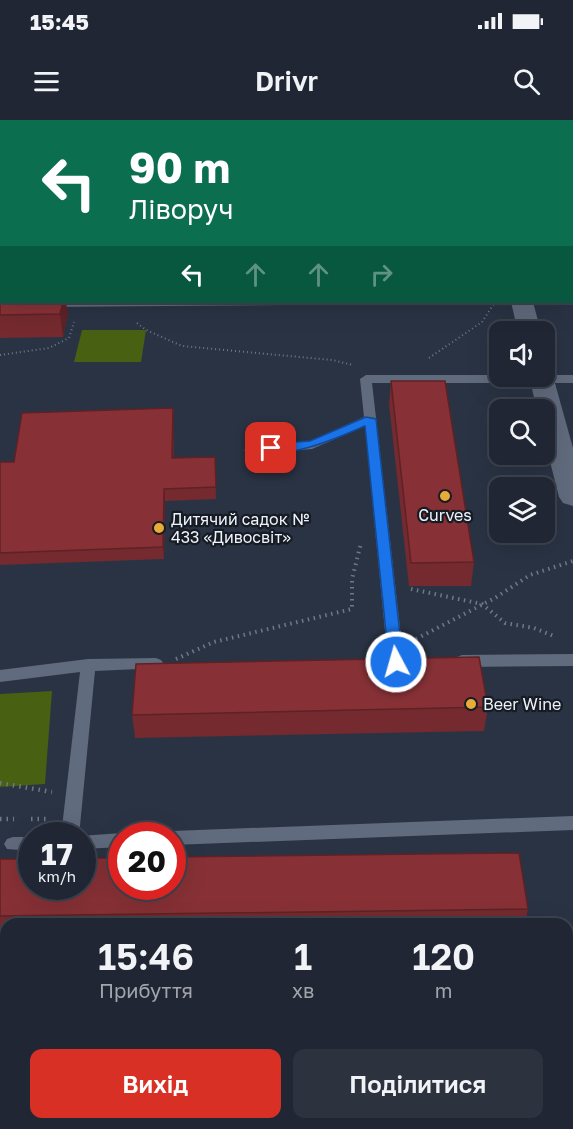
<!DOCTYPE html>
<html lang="uk">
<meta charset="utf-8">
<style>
:root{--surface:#202633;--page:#2d323f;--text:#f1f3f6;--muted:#a2a5ac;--line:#3d434e;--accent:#d93025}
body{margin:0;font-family:"Golos Text",sans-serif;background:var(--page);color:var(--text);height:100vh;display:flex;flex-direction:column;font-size:22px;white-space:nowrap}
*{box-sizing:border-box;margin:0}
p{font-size:20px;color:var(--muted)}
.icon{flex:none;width:33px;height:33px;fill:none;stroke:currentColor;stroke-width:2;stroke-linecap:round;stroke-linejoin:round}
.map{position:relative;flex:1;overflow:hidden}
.panel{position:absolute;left:0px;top:798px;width:573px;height:212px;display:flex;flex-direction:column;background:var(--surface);border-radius:18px 18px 0 0;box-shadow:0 6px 24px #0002,0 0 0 2px var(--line)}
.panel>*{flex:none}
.top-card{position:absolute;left:0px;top:0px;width:573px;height:183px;box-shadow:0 6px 24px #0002,0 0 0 2px var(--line);background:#0b6e4f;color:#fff;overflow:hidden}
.tools{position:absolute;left:489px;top:201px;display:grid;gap:12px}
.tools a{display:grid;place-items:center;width:66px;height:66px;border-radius:12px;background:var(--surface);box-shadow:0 6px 24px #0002,0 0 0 2px var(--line);font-size:30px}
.speed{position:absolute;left:18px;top:702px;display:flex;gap:12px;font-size:30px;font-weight:700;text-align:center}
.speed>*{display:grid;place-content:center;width:78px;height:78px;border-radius:50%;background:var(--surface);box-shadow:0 6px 24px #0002,0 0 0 2px var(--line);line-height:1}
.speed small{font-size:15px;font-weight:400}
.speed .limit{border:9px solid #d22;background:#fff;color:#111}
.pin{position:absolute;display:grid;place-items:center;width:51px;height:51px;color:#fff;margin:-26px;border-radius:12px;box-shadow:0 3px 9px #0006}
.me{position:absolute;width:66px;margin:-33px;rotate:354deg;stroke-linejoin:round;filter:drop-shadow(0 0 4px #0008)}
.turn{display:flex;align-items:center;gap:21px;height:126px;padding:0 30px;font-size:27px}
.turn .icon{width:78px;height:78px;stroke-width:2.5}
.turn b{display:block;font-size:42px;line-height:51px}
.lanes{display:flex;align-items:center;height:57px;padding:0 30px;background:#0003;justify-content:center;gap:30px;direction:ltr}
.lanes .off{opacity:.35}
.eta{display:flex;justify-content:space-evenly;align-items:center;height:102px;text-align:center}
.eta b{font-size:36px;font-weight:600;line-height:42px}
.button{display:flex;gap:12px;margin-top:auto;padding:12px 30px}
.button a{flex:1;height:69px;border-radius:12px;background:var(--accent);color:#fff;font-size:24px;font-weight:600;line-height:69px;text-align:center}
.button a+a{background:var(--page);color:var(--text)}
.status{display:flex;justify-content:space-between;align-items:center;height:42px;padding:0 30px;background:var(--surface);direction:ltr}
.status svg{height:16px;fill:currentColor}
header{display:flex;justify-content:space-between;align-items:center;height:78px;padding:0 30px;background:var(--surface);font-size:27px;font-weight:600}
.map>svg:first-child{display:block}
.green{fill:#476012}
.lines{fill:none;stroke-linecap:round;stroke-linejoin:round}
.path-far2{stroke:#707886;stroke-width:2;stroke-dasharray:1 3;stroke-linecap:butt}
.path-far1{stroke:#707886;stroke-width:4;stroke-dasharray:1.5 4.5;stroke-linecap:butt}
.path{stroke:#707886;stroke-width:4.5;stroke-dasharray:1.5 5;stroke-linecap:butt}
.lane{fill:#606b7d;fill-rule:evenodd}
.street{fill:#606b7d;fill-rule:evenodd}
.primary{fill:#a1734f;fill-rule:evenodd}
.wall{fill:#742a2e}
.shaded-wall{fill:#5e2226}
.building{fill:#873136;stroke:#5e2226;stroke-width:1.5}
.route{fill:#1a73e8;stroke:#114b97;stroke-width:1.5}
.poi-dot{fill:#e8ab37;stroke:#171b22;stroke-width:2}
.labels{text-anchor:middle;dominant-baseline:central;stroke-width:4.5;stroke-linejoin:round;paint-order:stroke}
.poi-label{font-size:16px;fill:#edf3fe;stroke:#171b22;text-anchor:start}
</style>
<div class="status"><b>15:45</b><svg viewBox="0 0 49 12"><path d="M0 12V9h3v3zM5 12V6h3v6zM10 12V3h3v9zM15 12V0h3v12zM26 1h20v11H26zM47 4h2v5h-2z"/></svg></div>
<header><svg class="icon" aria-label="menu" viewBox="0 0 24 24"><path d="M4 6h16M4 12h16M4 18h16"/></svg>Drivr<svg class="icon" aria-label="search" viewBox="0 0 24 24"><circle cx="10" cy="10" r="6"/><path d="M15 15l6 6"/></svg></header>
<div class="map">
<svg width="573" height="1009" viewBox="0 0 573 1009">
<rect width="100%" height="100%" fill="#2a3344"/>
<path class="green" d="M82 210H146L141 242H74Z
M52 571 45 664 0 667V574Z"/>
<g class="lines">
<path class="path-far2" d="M137 203 146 210 182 226 332 240 353 245
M0 235 49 228 69 218 74 202
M429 238 482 202 495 182"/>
<path class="path-far1" d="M411 469 482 484 505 503 534 508 556 517
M416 519 495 478 530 455 573 441
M176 539 214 522 352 489V459L361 423"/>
<path class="path" d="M0 663 52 672
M0 699H14
M31 699H47
M0 886H6
M567 937 573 936
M280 1004 282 1009"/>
<path class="lane" d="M0 64H2V70H0Z
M0 78H2V85H0Z
M0 99H2V105H0Z
M48 182H291L285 185 44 187V183Z
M366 255H573V263H372L404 542 401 546H391L388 542 365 306 312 329 250 334 244 330 250 326 310 321 364 297 360 259Z
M573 534V546L462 547 457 545 454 541 457 537 462 535Z
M156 538 161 540 164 544 161 548 95 551 79 716H61L80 552 0 562V550L88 539Z
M573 696V710L172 725V716H165L172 711Z
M122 713 129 716H122V727L82 729V716H80Z
M13 717H32V731L7 729 4 724 7 719Z
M0 958H6V978H0Z
M414 1004H434L435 1009H415Z"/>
<path class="street" d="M465 0H483V2H465Z
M511 182H533L541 212H518Z
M544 250 553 256 573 328V386L563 383 559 377 544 318V290H537L529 256H544Z"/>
<path class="primary" d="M0 0H9L10 2H2L0 10Z
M563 0H573V8L572 2Z"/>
</g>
<path class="wall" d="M572 12H573V111L572 106Z
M0 172 68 193 63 217 0 218Z
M391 261 474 442 471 466H409L389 284Z
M173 288 174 300V338L215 337 216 379 165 381 164 439 0 445V342H14Z
M488 587 484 611 135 618 132 595Z
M0 739 528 789 525 804H6V818H0Z
M486 1004H567L573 1009H486Z"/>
<path class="shaded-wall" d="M63 182H66L68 193 63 217 60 194Z
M173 288 174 300 173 350 172 338Z
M164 369 165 381 164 439 163 427Z"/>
<path class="building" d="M281 0H398L399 2H281Z
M572 12H573V79L572 75Z
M2 171V182H63L60 194 0 195V172Z
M391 261H445L474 442 411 443Z
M173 288 172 338 215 337 216 367 164 369 163 427 0 433V342H14L22 293Z
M479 537 488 587 132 595 136 544Z
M519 733 528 789 0 796V739H32V766H82V738H122V766H172V737Z
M567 960 573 993V1009H492L491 1004H567Z
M245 1004V1009H0V1006Z"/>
<path class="route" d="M366 297 376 299 403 542 396 547 389 542 365 306C346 314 283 343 265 328L271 324 310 321Z"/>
<g class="poi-dot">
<circle cx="445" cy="376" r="6"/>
<circle cx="159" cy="408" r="6"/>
<circle cx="471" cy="584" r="6"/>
</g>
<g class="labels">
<g class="poi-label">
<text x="445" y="395" text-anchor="middle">Curves</text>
<text x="171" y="399">Дитячий садок №<tspan x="171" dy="18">433 «Дивосвіт»</tspan></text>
<text x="483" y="584">Beer Wine</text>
</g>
</g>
</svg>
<div class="tools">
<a><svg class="icon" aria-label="sound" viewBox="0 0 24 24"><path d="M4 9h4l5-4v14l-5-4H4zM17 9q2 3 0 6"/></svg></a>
<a><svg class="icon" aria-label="search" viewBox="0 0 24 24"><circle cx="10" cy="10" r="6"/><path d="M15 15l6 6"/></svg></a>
<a><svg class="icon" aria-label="layers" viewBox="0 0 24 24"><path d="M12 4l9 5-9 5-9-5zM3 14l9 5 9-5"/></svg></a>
</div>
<div class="speed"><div>17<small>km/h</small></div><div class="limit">20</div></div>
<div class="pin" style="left:271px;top:328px;background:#d93025"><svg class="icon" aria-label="arrive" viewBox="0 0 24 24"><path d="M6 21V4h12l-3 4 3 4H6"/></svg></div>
<svg class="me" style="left:396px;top:542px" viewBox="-20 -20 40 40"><circle r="17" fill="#1a73e8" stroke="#fff" stroke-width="3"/><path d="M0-11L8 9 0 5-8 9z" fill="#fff"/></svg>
<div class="top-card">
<div class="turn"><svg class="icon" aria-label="left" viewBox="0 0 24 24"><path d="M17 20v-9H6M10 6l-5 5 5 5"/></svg><div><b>90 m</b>Ліворуч</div></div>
<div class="lanes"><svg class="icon" aria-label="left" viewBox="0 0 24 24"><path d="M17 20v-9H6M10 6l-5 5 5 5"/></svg><svg class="icon off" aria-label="ahead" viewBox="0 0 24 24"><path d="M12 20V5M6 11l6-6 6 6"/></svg><svg class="icon off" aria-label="ahead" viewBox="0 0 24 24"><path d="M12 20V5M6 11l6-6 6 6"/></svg><svg class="icon off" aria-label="right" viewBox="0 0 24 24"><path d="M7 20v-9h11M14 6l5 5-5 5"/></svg></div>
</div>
<section class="panel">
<div class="eta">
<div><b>15:46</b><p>Прибуття</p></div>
<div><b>1</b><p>хв</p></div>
<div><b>120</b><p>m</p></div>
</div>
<div class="button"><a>Вихід</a><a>Поділитися</a></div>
</section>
</div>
